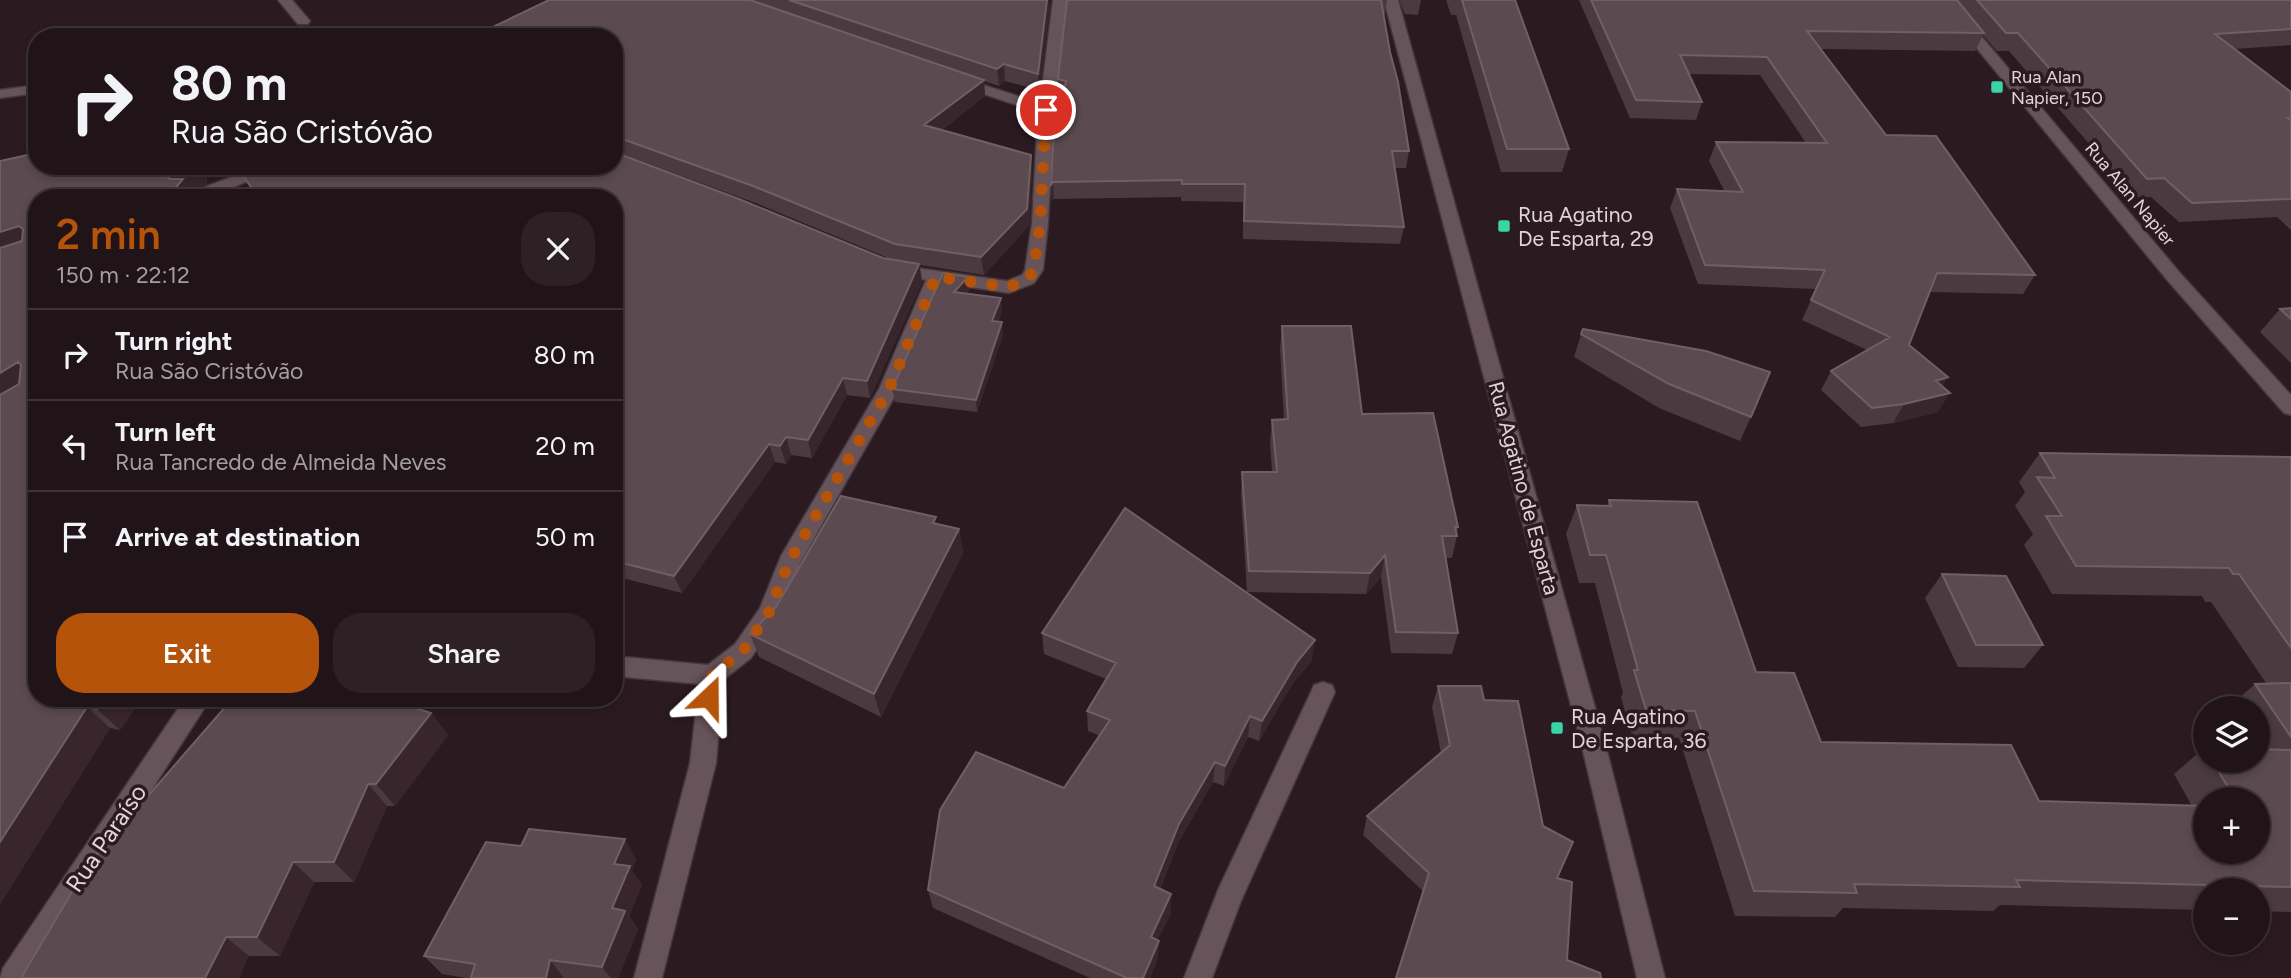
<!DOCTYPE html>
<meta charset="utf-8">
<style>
:root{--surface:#201418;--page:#2d2125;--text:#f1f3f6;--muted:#a29ea2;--line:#3d3337;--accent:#b45309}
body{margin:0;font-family:Figtree,sans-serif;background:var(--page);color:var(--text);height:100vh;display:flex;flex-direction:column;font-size:26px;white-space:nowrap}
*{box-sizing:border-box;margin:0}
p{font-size:23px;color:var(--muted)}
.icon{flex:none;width:38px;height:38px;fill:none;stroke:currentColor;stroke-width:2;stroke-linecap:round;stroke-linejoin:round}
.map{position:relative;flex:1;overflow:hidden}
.drawer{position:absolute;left:28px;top:189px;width:595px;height:518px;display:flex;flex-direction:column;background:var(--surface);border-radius:28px;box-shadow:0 4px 10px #0003,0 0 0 2px var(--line)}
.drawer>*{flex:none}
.guide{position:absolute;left:28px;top:28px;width:595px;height:147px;border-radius:28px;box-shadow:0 4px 10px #0003,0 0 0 2px var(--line);background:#201418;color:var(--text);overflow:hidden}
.controls{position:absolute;left:2193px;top:696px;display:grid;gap:14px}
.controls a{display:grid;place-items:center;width:77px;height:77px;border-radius:50%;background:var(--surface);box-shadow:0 4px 10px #0003,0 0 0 2px var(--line);font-size:35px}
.pin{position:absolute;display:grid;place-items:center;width:60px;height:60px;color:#fff;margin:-30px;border:4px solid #fff;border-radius:50%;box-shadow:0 2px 7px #0007}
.me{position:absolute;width:77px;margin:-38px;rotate:23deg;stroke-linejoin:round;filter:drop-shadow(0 0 5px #0008)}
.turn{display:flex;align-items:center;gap:24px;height:147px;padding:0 28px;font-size:32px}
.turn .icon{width:91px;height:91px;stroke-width:2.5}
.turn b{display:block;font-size:49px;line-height:60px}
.round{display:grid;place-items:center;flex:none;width:74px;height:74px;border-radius:28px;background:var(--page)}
.overview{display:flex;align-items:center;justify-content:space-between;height:119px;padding:0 28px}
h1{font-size:42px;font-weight:600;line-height:52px;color:var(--accent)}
.primary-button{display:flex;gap:14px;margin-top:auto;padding:14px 28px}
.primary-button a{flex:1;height:80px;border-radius:28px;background:var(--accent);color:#fff;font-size:28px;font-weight:600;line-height:80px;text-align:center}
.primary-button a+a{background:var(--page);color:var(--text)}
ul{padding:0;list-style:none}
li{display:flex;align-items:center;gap:21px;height:91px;padding:0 28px;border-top:2px solid var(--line)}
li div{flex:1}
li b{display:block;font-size:26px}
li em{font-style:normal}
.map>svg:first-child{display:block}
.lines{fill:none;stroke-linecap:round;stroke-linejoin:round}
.minor-casing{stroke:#44373b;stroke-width:3}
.minor{fill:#67535a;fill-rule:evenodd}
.wall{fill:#4b3a3f;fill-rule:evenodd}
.shaded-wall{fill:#38262c}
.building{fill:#5b4a50;stroke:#706065;stroke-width:2}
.route{stroke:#b45309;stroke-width:12;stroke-dasharray:0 21.6}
.poi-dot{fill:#3ad4a5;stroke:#2b1b20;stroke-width:2.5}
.labels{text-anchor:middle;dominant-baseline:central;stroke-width:7;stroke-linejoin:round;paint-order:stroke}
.far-poi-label{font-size:18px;fill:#e1d5d8;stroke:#2b1b20;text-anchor:start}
.far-street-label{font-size:18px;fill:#e1d5d8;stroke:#2b1b20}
.poi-label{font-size:21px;fill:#e1d5d8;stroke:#2b1b20;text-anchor:start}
.street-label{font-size:21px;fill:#e1d5d8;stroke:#2b1b20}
.near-street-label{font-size:24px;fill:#e1d5d8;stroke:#2b1b20}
</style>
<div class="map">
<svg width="2291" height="978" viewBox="0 0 2291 978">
<rect width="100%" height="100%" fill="#2b1b20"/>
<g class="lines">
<defs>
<path id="minor" d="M278 0H292L310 21 308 24H298Z
M1053 0H1067L1060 74 1054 110 1048 223 1043 270 1034 283 1009 293 943 283 899 389 800 563 778 618 751 658 723 680 716 763 662 978H634L690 763 699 684 614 676V656L708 665 735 644 760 608 781 556 879 389 926 280 890 274 887 270 890 266 896 265 1007 281 1022 275 1025 270 1032 223 1038 112 953 84 951 81 958 77 1040 103Z
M1384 0H1398L1606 747 1665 978H1637L1582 747Z
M1937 0H1951L2180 273 2291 395V415L2284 413 2168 281Z
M37 85V93L0 98V90Z
M242 173 250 178 248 181 207 198H184L186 194Z
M1323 682 1332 685 1335 692 1241 901 1212 978H1184L1218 890 1311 692 1314 685Z
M185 698H211L30 978H0L3 968Z"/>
</defs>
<use href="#minor" class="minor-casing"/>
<use href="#minor" class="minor"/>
</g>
<path class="wall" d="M549 0H1049L1050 6 1039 90 1005 81 999 86 984 81 985 96 942 130 1031 155 1032 172 1029 226 984 275 920 265 922 282 870 398 847 395 812 458 791 455 786 464 775 462 682 593 614 576V198H257L243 175 253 166H614V152L739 199 883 258 893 260 758 204 614 151V37H472Z
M1067 0H1387L1385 14H1383L1409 151 1406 168H1395L1404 227 1400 244 1243 239V202L1181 201V197L1054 199 1052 202 1051 185 1062 97 1059 96 1058 79Z
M1399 0H1421L1418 15 1405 14Z
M1446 0H1515L1569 149 1562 172H1501L1456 15H1451Z
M1579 0H2291V45L2235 49 2291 92V230L2277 217 2179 222 2151 197H2135L2009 51H1997L1983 35 1975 51 1821 49 1886 135 2035 275 2023 294 1929 292 1909 345 1942 387 1938 412 1893 423 1861 427 1821 390 1831 371 1867 350 1802 320 1816 289 1698 284 1670 208 1677 189 1725 192 1709 161 1716 142 1806 143 1760 75 1689 74 1702 102 1696 120 1630 118Z
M0 161 37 166H206L207 185 192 192 37 198V698H142L120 730 110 728 0 904Z
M943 273 970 289 966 294 1002 310 998 322 1003 335 977 412 895 402 892 389Z
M2291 308V363L2260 332 2280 309Z
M1282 326 1362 414 1458 527 1457 533V536L1452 558H1445L1458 633 1452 654 1391 653 1381 577 1366 594 1247 592 1241 494 1242 472H1272L1270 442 1272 420H1284L1280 348Z
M1583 329 1751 417 1740 441 1659 408 1574 357Z
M2040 453 2291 457V912L2258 911V891H2205V910L2000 905 1993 911 1843 908 1835 917 1735 916 1679 738 1632 737 1621 697 1623 693 1595 583H1579L1566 534 1577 505 1607 506 1609 500 1756 672 1821 742 2039 801 2192 806 2174 774 2204 748H2205V761H2258V709H2227L2255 684 2266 683 2211 602H2205L2202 596 2052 594 2024 545 2033 534 2015 506 2025 492 2019 482ZM2205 800H2258L2205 852Z
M937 524 959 529 963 553 881 717 759 657 750 634Z
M1942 574 2043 645 2024 668 1958 667 1925 598Z
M1042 633 1312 661 1293 683 1259 741 1248 737 1224 786 1213 782 1178 843 1160 889 1171 894V913L1157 940 1158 958 1150 978H1090L933 908 928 890 1064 788 1100 736 1088 731 1087 711 1106 679 1044 654Z
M1438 686 1484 700 1543 826 1557 878 1567 960 1601 978H1395L1423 891 1363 835 1367 816 1441 753 1432 707Z
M233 698H415L409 706 431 713 448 735 395 806H387L354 882H314L280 956H249L88 865Z
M636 859 632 870 642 885 629 916 638 929 618 978H466L442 974 424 956Z"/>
<path class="shaded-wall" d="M1047 0H1049L1050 6 1039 90 1038 74Z
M1004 64 1005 81 999 86 997 69Z
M984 80 985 96 926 142 924 125Z
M1031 155 1032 172 1029 226 984 275 981 257Z
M187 166H206L207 185 192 192 195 198H167V176Z
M1053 182 1054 199 1052 202 1051 185Z
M19 226 36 248 0 259V232Z
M919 264 922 282 870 398 867 381Z
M968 277 970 289 955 305 954 292Z
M1001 298 1002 310 993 333 992 321Z
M1002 322 1003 335 977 412 976 400Z
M18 362 37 384 0 407V373Z
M1948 377 1936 397 1950 393 1938 412 1893 423 1904 404 1936 381Z
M843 378 847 395 812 458 808 440Z
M786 437 791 455 786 464 780 446Z
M769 444 775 462 682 593 674 576Z
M959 529 963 553 881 717 874 694Z
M1385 555 1381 577 1366 594 1370 573Z
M1315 640 1312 661 1293 683 1259 741 1262 721 1297 662Z
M105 698H142L120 730 97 709Z
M381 698H415L398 720Z
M87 707 110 728 0 904V842Z
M431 713 448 735 395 806 376 784Z
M1250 716 1248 737 1224 786 1225 766Z
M1215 762 1213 782 1178 843 1153 905 1154 886 1179 824Z
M368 784 387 806 354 882 334 862Z
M625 839 636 859 632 870 642 885 629 916 638 929 618 978H611L602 967 612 908 614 864Z
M293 862 314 882 280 956 257 937Z
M1171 894V913L1150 955 1151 937Z
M226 937 249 956 239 978H205Z
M1159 941 1158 958 1150 978H1143Z
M550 960 564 978H546Z"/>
<path class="building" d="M549 0H750L984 80 924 125 1031 155 1027 209 981 257 895 244 753 186 614 136V37H472Z
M789 0H1047L1038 74 1004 64 997 69Z
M1067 0H1381L1390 52 1398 82 1409 151H1392L1404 227 1244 221 1245 184H1182V180L1053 182 1051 185 1053 144 1066 81 1058 79Z
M1462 0H1515L1569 149H1507Z
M1591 0H1957L1984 33 1807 31 1886 135 1936 136 2035 275 1937 273 1909 345 1948 377 1936 381 1950 393 1904 404 1872 408 1831 371 1890 337 1811 300 1825 270 1705 265 1677 189 1743 192 1716 142 1827 143 1767 57 1680 55 1702 102 1636 100Z
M1977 0H2291V29L2215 34 2291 92V118H2288L2291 121V199L2192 203 2164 178 2147 179 2018 33H2006Z
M614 152 739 199 883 258 919 264 867 381 843 378 808 440 786 437 780 446 769 444 674 576 614 561V198H258L243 175 253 166H614Z
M37 153V166H187L167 176 170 179H183L167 198H37V698H105L97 709 87 707 0 842V395L19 384 21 365 18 362 0 373V248L22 241 23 229 19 226 0 232V161Z
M943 273 968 277 954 292 1001 298 992 321 1002 322 976 400 892 389Z
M2291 308V319L2280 309Z
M1282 326H1351L1362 414 1433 413 1458 527H1455L1457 536H1442L1458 633 1396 632 1385 555 1370 573 1249 571 1242 472H1277L1272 420 1288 419Z
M1583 329 1706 351 1770 372 1751 417 1669 384 1581 334Z
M2040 453 2291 457V648L2239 574H2233L2229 568 2076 566 2046 516H2062L2037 477 2055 478Z
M841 496 936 517 933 523 959 529 874 694 750 634 776 607Z
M1609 500 1697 502 1756 672 1794 673 1821 742 2011 745 2039 801 2205 806V852H2258V800H2236L2212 761H2258V749L2291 750V887L2016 880 2020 887 1854 884 1857 893 1754 891 1695 711 1646 710 1634 670H1638L1606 555H1590L1577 505 1611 506Z
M1125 508 1315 640 1297 662 1262 721 1250 716 1225 766 1215 762 1179 824 1154 886 1171 894 1151 937 1159 941 1143 978H1127L928 890 940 810 976 752 1064 788 1110 720 1087 711 1116 663 1042 633Z
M1942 574 2006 576 2043 645H1976Z
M2291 683V737L2255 684Z
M1438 686H1481L1484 700 1518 701 1543 826 1573 842 1557 878 1572 882 1567 960 1600 973 1601 978H1396L1429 873 1367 816 1450 745Z
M233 698H383L431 713 376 784H368L334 862H293L257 937H226L205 978H21L88 865Z
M529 829 625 839 614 864 630 866 612 908 625 911 602 967 550 960 546 978H471L475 964 424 956 486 842 521 846Z"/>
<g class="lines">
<path class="route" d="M709 697 712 675 743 651 769 612 789 562 889 389 936 277 1009 287 1028 279 1034 270 1040 223 1046 110"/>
</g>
<g class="poi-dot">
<rect x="1990" y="80" width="14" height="14" rx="3.5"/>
<rect x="1497" y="219" width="14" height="14" rx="3.5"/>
<rect x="1550" y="721" width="14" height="14" rx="3.5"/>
</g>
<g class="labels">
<g class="far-poi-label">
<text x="2011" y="77">Rua Alan<tspan x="2011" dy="21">Napier, 150</tspan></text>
</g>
<g class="far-street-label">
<text transform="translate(2130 194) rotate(50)">Rua Alan Napier</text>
</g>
<g class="poi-label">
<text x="1518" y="214">Rua Agatino<tspan x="1518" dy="24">De Esparta, 29</tspan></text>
<text x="1571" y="716">Rua Agatino<tspan x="1571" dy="24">De Esparta, 36</tspan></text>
</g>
<g class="street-label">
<text transform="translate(1524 488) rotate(75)">Rua Agatino de Esparta</text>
</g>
<g class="near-street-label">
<text transform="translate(106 838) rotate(-56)">Rua Paraíso</text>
</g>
</g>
</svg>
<div class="controls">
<a><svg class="icon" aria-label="layers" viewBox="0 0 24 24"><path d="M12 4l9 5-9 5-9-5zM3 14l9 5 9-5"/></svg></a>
<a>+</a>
<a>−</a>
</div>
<div class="pin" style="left:1046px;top:110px;background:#d93025"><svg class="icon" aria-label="arrive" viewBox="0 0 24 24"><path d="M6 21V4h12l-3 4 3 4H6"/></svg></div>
<svg class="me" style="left:709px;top:697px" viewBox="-20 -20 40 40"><path d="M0-17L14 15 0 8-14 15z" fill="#b45309" stroke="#fff" stroke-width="4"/></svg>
<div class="guide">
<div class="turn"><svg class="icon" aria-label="right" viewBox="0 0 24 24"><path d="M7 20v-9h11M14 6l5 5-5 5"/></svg><div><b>80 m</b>Rua São Cristóvão</div></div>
</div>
<section class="drawer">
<div class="overview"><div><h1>2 min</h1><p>150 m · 22:12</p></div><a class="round"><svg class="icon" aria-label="close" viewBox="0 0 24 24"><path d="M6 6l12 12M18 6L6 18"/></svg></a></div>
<ul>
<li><svg class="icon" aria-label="right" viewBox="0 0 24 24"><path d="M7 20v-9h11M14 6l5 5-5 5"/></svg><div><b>Turn right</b><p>Rua São Cristóvão</p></div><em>80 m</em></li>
<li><svg class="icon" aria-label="left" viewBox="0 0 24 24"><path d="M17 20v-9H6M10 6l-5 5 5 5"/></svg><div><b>Turn left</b><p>Rua Tancredo de Almeida Neves</p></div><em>20 m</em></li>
<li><svg class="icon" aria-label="arrive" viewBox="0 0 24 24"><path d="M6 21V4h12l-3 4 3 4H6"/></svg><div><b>Arrive at destination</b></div><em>50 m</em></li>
</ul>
<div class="primary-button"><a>Exit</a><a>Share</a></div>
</section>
</div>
